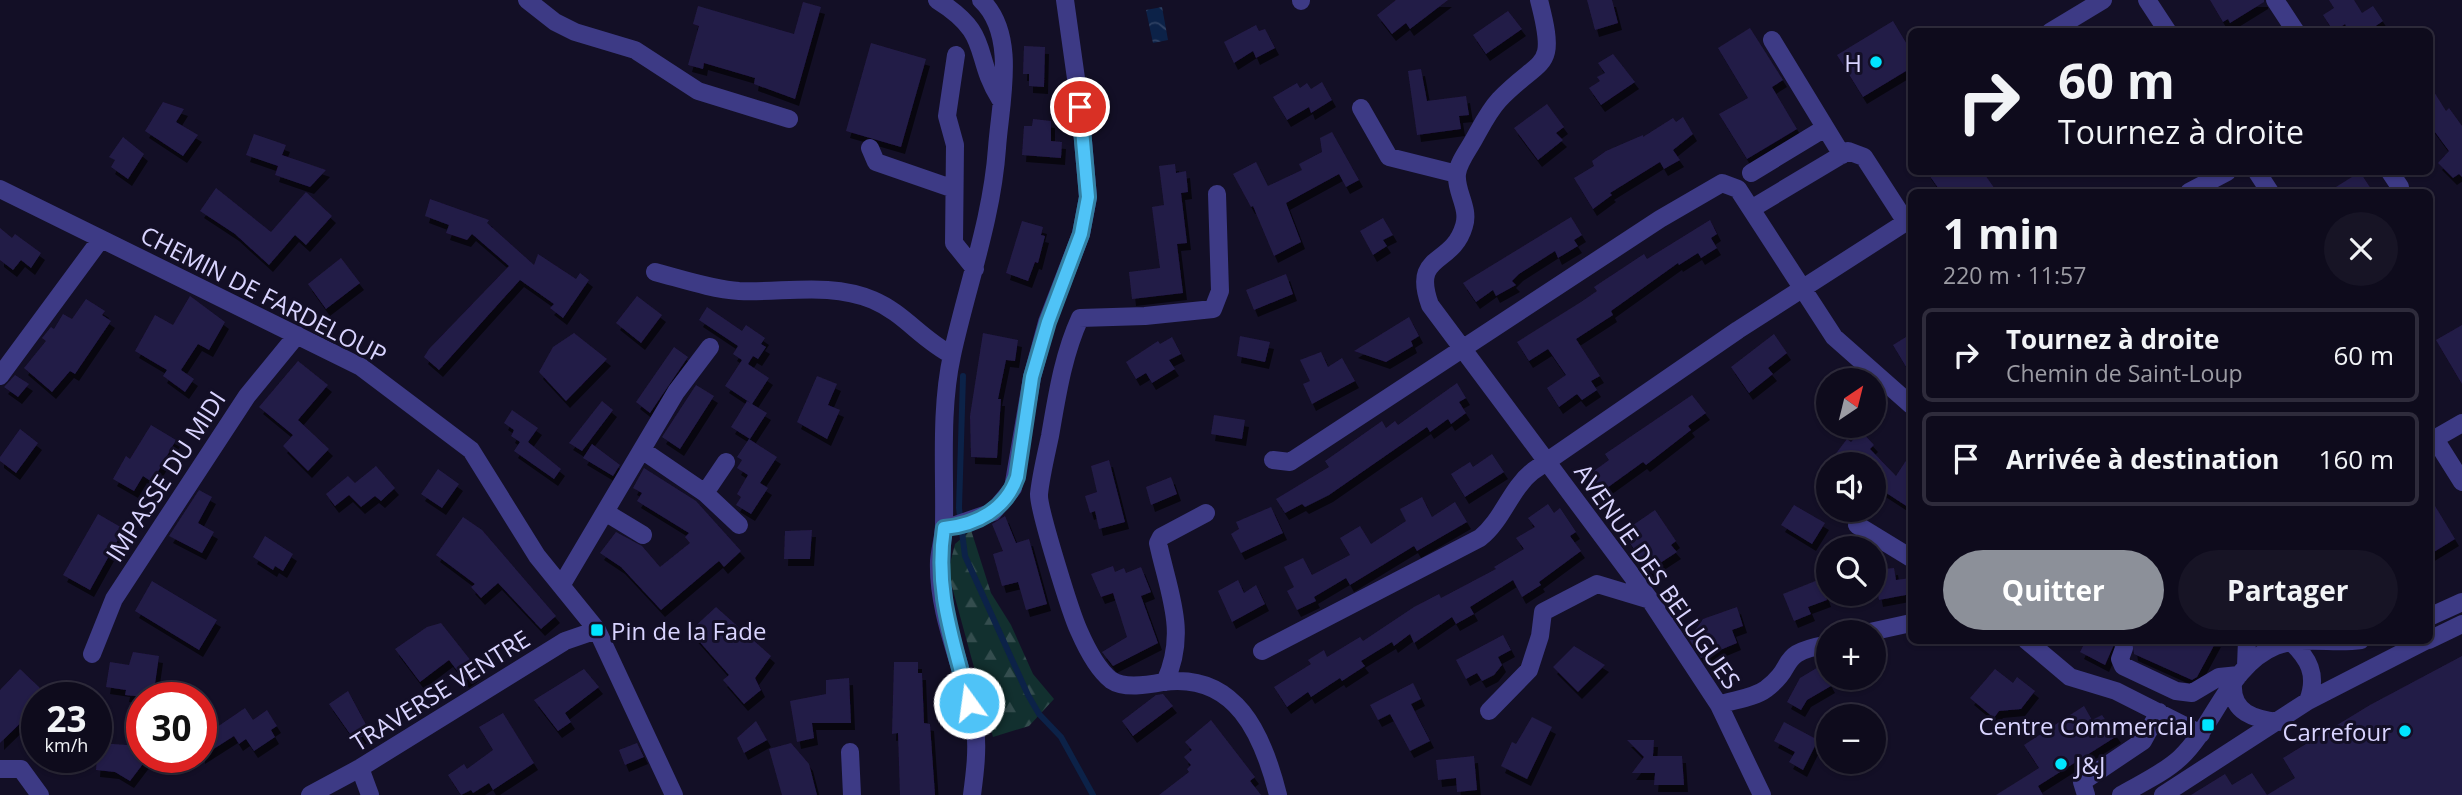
<!DOCTYPE html>
<html lang="fr">
<meta charset="utf-8">
<style>
:root{--surface:#0e0b1c;--page:#171425;--text:#f1f3f6;--muted:#9b9ba3;--line:#2e2b3b;--accent:#8c9099}
body{margin:0;font-family:"Open Sans",sans-serif;background:var(--page);color:var(--text);height:100vh;display:flex;flex-direction:column;font-size:26px;white-space:nowrap}
*{box-sizing:border-box;margin:0}
p{font-size:23px;color:var(--muted)}
.icon{flex:none;width:38px;height:38px;fill:none;stroke:currentColor;stroke-width:2;stroke-linecap:round;stroke-linejoin:round}
.map{position:relative;flex:1;overflow:hidden}
.panel{position:absolute;left:1908px;top:189px;width:525px;height:455px;display:flex;flex-direction:column;background:var(--surface);border-radius:10px;box-shadow:0 2px 5px #0004,0 0 0 2px var(--line)}
.panel>*{flex:none}
.guide{position:absolute;left:1908px;top:28px;width:525px;height:147px;border-radius:10px;box-shadow:0 2px 5px #0004,0 0 0 2px var(--line);background:#0e0b1c;color:var(--text);overflow:hidden}
.needle{width:46px;rotate:35deg}
.buttons{position:absolute;left:1816px;top:368px;display:grid;gap:14px}
.buttons a{display:grid;place-items:center;width:70px;height:70px;border-radius:50%;background:var(--surface);box-shadow:0 2px 5px #0004,0 0 0 2px var(--line);font-size:35px}
.speed{position:absolute;left:21px;top:682px;display:flex;gap:14px;font-size:35px;font-weight:700;text-align:center}
.speed>*{display:grid;place-content:center;width:91px;height:91px;border-radius:50%;background:var(--surface);box-shadow:0 2px 5px #0004,0 0 0 2px var(--line);line-height:1}
.speed small{font-size:18px;font-weight:400}
.speed .limit{border:10px solid #d22;background:#fff;color:#111}
.pin{position:absolute;display:grid;place-items:center;width:60px;height:60px;color:#fff;margin:-30px;border:4px solid #fff;border-radius:50%;box-shadow:0 2px 7px #0007}
.me{position:absolute;width:77px;margin:-38px;rotate:346deg;stroke-linejoin:round;filter:drop-shadow(0 0 5px #0008)}
.turn{display:flex;align-items:center;gap:24px;height:147px;padding:0 35px;font-size:32px}
.turn .icon{width:91px;height:91px;stroke-width:2.5}
.turn b{display:block;font-size:49px;line-height:60px}
.round{display:grid;place-items:center;flex:none;width:74px;height:74px;border-radius:37px;background:var(--page)}
.summary{display:flex;align-items:center;justify-content:space-between;height:119px;padding:0 35px}
h1{font-size:42px;font-weight:700;line-height:52px}
.action{display:flex;gap:14px;margin-top:auto;padding:14px 35px}
.action a{flex:1;height:80px;border-radius:42px;background:var(--accent);color:#fff;font-size:28px;font-weight:700;line-height:80px;text-align:center}
.action a+a{background:var(--page);color:var(--text)}
ul{padding:0;list-style:none}
li{display:flex;align-items:center;gap:21px;height:94px;margin:0 14px 10px;padding:0 21px;border:4px solid var(--line);border-radius:10px}
li div{flex:1}
li b{display:block;font-size:26px}
li em{font-style:normal}
.map>svg:first-child{display:block}
.forest{fill:url(#forest-firs)}
.water{fill:url(#water-waves)}
.lines{fill:none;stroke-linecap:round;stroke-linejoin:round}
.stream{stroke:#0c2248;stroke-width:6}
.building{fill:#241b47;filter:url(#shadow)}
.minor{stroke:#3d3a85;stroke-width:18}
.route-casing{stroke:#337fa1;stroke-width:18}
.route{stroke:#4fc3f7;stroke-width:12}
.poi-dot{fill:#00e5ff;stroke:#130f26;stroke-width:2.5}
.labels{text-anchor:middle;dominant-baseline:central;stroke-width:6;stroke-linejoin:round;paint-order:stroke}
.poi-label{font-size:24px;fill:#d9d4ff;stroke:#130f26;text-anchor:end}
.street-label{font-size:24px;fill:#d9d4ff;stroke:#130f26}
</style>
<div class="map">
<svg width="2462" height="795" viewBox="0 0 2462 795">
<defs>
<pattern id="forest-firs" width="22" height="20" patternUnits="userSpaceOnUse" patternTransform="scale(1.75)"><rect width="22" height="20" fill="#12302f"/><path d="M5 1l3.5 6h-7zM16 11l3.5 6h-7z" fill="#344d4e"/></pattern>
<pattern id="water-waves" width="16" height="10" patternUnits="userSpaceOnUse" patternTransform="scale(1.75)"><rect width="16" height="10" fill="#0c2248"/><path d="M0 5q4-4 8 0t8 0" fill="none" stroke="#2f4163"/></pattern>
<filter id="shadow"><feDropShadow dx="4" dy="7" stdDeviation="0" flood-color="#0009"/></filter>
</defs>
<rect width="100%" height="100%" fill="#130f26"/>
<path class="forest" d="M971 530 991 593 1011 625 1033 674 1054 699 1029 726 993 737 948 572 955 544Z"/>
<path class="water" d="M1162 7 1168 40 1153 43 1146 10Z"/>
<g class="lines">
<path class="stream" d="M963 376 959 508 965 556 1028 695 1039 714 1061 737 1093 795"/>
</g>
<path class="building" d="M1396 0H1448L1410 29 1406 23 1392 34 1377 15Z
M1587 0H1612L1618 23 1595 30Z
M2210 0H2264V2L2230 23 2228 19 2223 22Z
M2329 0H2354L2362 13 2373 6 2383 21 2367 32H2349L2345 24 2334 32 2323 15 2334 8Z
M803 2 821 7 795 99 754 84 755 78 704 63 703 69 688 65 699 26 693 24 698 6 794 34Z
M1508 11 1522 29 1486 54 1473 35Z
M1893 21 1911 51V68L1863 97 1837 55Z
M1256 25 1259 31 1265 29 1275 48 1256 58 1253 51 1234 63 1224 42Z
M1750 28 1783 80 1772 87 1797 129 1747 159 1719 114 1748 98 1718 48Z
M871 43 926 59 901 147 846 131Z
M1024 46 1045 47 1044 87 1029 86V74H1023Z
M1613 54 1635 82 1601 105 1589 88 1600 81 1597 77 1605 73 1598 63Z
M1421 69 1427 101 1466 96 1469 115 1459 116 1461 129 1417 135 1408 71Z
M1322 82 1332 100 1311 113 1309 107 1287 120 1273 97 1297 83 1300 88 1307 83 1311 89Z
M2429 84 2446 111 2449 108 2462 126V177L2459 174 2453 178 2438 163 2449 151 2429 124Z
M163 102 184 109 176 122 198 135 183 156 145 131Z
M1547 104 1564 127 1556 133 1563 140 1538 160 1514 128Z
M1683 117 1693 134 1673 150 1680 160 1664 169 1660 162 1610 193 1612 195 1593 209 1574 178 1594 166 1592 161 1606 151 1643 135V137L1673 118 1676 122Z
M1033 119 1051 121V141L1062 142 1061 158 1022 155 1024 126H1032Z
M1332 132 1359 180 1346 187 1339 174 1286 203 1301 242 1274 256 1253 206 1251 207 1233 174 1256 162 1268 186 1302 170 1299 164 1322 152 1320 138Z
M254 134 286 145 282 155 326 170 310 187 275 175 278 166 246 155Z
M123 137 144 154 128 179 111 167 115 160 109 157Z
M1175 164 1176 173 1186 171 1188 192 1181 193 1187 243 1177 244 1183 293 1132 299 1129 272 1160 268 1152 207 1164 205 1159 166Z
M1927 172H1983L1997 192H1941Z
M2360 172 2373 192H2328Z
M216 188 271 232 306 192 332 216 306 245 295 235 269 265 235 234 200 211Z
M430 199 489 220 487 223 534 265 538 254 576 279 580 273 589 280 563 318 550 308 554 304 520 280 439 370 424 357 429 349 509 266 472 234 467 240 446 233 449 225 425 216Z
M1571 217 1582 235 1574 240 1578 246 1558 258 1555 251 1519 274 1512 281 1516 285 1496 296 1493 290 1476 302 1463 283Z
M1383 218 1393 235 1383 240 1387 246 1373 255 1360 231Z
M1710 220 1717 234 1711 238 1717 248 1701 258 1698 253 1679 265 1678 263 1611 311 1613 315 1576 339 1600 376 1591 381 1597 390 1582 400 1577 394 1559 407 1547 388 1566 375 1548 349 1529 361 1517 342 1581 302 1597 291 1594 287 1644 254 1647 259Z
M1022 221 1043 227 1041 235 1045 236 1038 263 1035 262 1028 281 1006 273Z
M0 228 12 238 15 234 41 253 31 268 21 260 13 270 0 260Z
M341 258 360 283 326 309 308 284Z
M1286 274 1293 294 1254 310 1246 290Z
M190 296 225 322 209 350 198 344 181 370 194 379 185 392 163 376 167 370 135 351 155 315 173 325Z
M637 296 662 315 641 343 616 323Z
M86 299 105 311 102 315 111 321 75 374 70 371 52 392 24 368 46 341 42 338 51 327 54 329 63 314 72 319Z
M707 307 742 331 746 325 765 338 761 344 766 347 758 359 753 356 748 364 733 354 738 346 699 320Z
M1409 317 1419 336 1411 341 1413 346 1386 362 1354 351Z
M2462 325V384L2436 340Z
M574 333 607 359 566 401 539 372 553 347Z
M983 333 1018 340 1015 361 1006 360 998 399H1001L997 458 971 457 970 416Z
M1774 334 1787 353 1768 368 1773 374 1749 393 1731 367Z
M1911 334V375L1893 345Z
M1240 336 1270 342 1265 362 1237 356Z
M1172 337 1181 354 1169 360 1175 369 1152 383 1146 373 1136 379 1126 362 1158 341 1160 344Z
M674 347 688 357 650 413 636 402Z
M1321 352 1328 367 1342 358 1355 381 1312 404 1303 384 1310 381 1300 360Z
M742 360 769 378 752 404 725 386Z
M298 361 328 385 298 420 329 449 308 471 283 446 293 435 259 407Z
M15 375 29 384 18 397 4 387Z
M817 376 837 384 828 405 840 410 827 439 797 422Z
M1457 383 1466 398 1459 402 1466 413 1451 424 1448 419 1430 432 1427 427 1329 495 1305 507 1302 504 1285 513 1276 499 1329 467 1325 461 1382 421 1386 428 1395 421 1398 425Z
M696 385 714 396 680 449 662 437Z
M1692 395 1706 413 1688 426 1691 430 1646 465 1643 462 1600 493 1587 476 1609 460 1605 454Z
M602 401 613 410 582 451 569 443Z
M747 401 767 413 750 439 731 427Z
M512 410 538 428 528 442 561 469 554 479 514 451 520 442 511 436 514 430 504 423Z
M1214 415 1245 420 1242 439 1211 434Z
M151 425 176 440 152 482 143 476 134 491 113 479 126 456 130 459Z
M20 429 38 443 16 473 0 461V457Z
M1861 431 1874 445 1870 449 1896 476 1911 453V509L1874 485V464H1828L1847 439 1851 442Z
M749 439 777 457 760 483 768 488 751 514 736 505 741 497 737 494 748 475 737 468 742 460 737 457Z
M592 444 620 465 613 476 583 458Z
M1492 454 1504 472 1465 497 1451 474 1470 462 1473 467Z
M1109 460 1125 522 1099 529 1095 511 1090 513 1085 496 1097 492 1091 466Z
M376 466 395 488 381 501 375 496 361 507 349 495 335 506 326 494 348 476 355 483Z
M644 468 696 501 741 551 724 567 719 561 661 610 621 567 600 553 616 532 642 546 660 567 690 543 685 537 689 533 637 501 642 493 633 488Z
M438 469 459 484 442 508 421 494Z
M1171 477 1177 494 1151 505 1146 487Z
M199 490 212 497 198 523 214 532 202 553 169 536Z
M2429 496 2455 539 2429 555Z
M1422 497 1432 517 1455 502 1467 522 1417 551 1414 546 1350 585 1346 578 1314 597 1316 601 1297 610 1287 591 1294 587 1284 567 1303 558 1312 575 1350 555 1340 538 1360 526 1371 544 1406 521 1400 509Z
M1548 504 1554 513 1560 508 1576 532 1570 536 1581 551 1539 582 1541 585 1522 597 1513 580 1470 607 1474 614 1456 624 1452 617 1414 643 1410 634 1394 646 1392 642 1361 661 1365 666 1342 681 1340 678 1311 697 1308 692 1287 707 1274 687 1311 664 1308 660 1324 650 1327 657 1360 637 1363 641 1414 607 1439 594 1441 598 1496 569 1494 567 1524 549 1516 538 1535 527 1528 518Z
M1794 505 1825 523 1812 544 1781 525Z
M1271 507 1283 533 1241 553 1231 534 1239 529 1236 522Z
M1655 510 1676 541 1671 545 1677 552 1648 571 1623 532Z
M98 514 124 529 90 590 63 575Z
M1005 516 1016 543 1029 539 1047 604 1026 610 1018 582 1002 586 993 554 1003 551 992 524Z
M463 517 482 530 556 616 541 629 498 583 481 598 471 587 475 584 436 555Z
M812 530 810 559H784L785 531Z
M265 536 293 554 283 571 275 566 273 570 253 557Z
M1113 566 1115 572 1124 568 1126 573 1141 567 1151 592 1141 596 1158 643 1113 666 1102 652 1127 637 1113 593 1101 597 1091 574Z
M1894 568 1896 580 1911 578V594L1879 600 1877 589 1874 590V570Z
M1823 578 1829 586V592L1825 594 1827 600 1808 607 1811 614 1794 621 1783 594Z
M1238 580 1244 593 1256 585 1265 604 1232 622 1218 591Z
M152 581 217 620 199 650 135 611Z
M716 607 771 656 755 678 761 690 744 704 723 680 729 675 690 631Z
M1737 607 1743 626 1732 630 1737 643 1701 658 1689 639 1703 619Z
M441 623 479 671 465 681 449 660 420 682 395 649 427 627Z
M1503 635 1511 650 1498 657 1502 665 1494 675 1482 681 1477 673 1466 679 1456 660Z
M2086 640H2116L2105 665 2080 652Z
M2132 640H2217L2197 677 2192 680 2134 654Z
M1574 646 1605 665 1578 692 1553 667Z
M133 652 159 656 153 698 125 695 126 690 106 687 110 662 129 665Z
M2462 656V795H2191L2225 774 2232 785 2252 773 2267 795 2295 778 2283 758 2370 705Z
M894 662H918V673H922L924 723 930 724 935 795H900L898 733 892 734Z
M1820 666 1831 686 1807 700 1801 710 1787 702 1800 678Z
M20 669 40 688 28 701 35 709 0 743V690Z
M584 669 599 687 565 713 571 722 558 731 534 700Z
M1995 669 2013 683 2017 677 2035 691 2021 709 1999 711 1994 718 1970 698Z
M849 678 851 723H812L814 738 797 742 790 701 826 694V680Z
M1413 683 1421 699 1411 704 1430 741 1410 751 1390 714 1378 720 1370 705Z
M348 691 370 732 355 741 329 704Z
M1163 694 1173 706 1133 736 1122 721 1156 695Z
M2084 706 2092 720 2102 715 2117 736 2038 786 2043 795H1996L2039 768 2024 745Z
M245 708 253 720 267 710 277 726 271 730 275 737 254 751 246 739 239 744 234 736 201 757V738Z
M503 713 534 763 493 790 489 783 473 793 471 790 461 795 448 775 464 764 467 769 493 750 479 727Z
M1532 717 1552 727 1527 779 1501 766 1512 742 1516 744Z
M1211 720 1255 777 1250 781 1261 795H1159L1189 772 1187 769 1191 765 1184 757 1192 750 1185 742Z
M756 721 767 740 744 753 737 738Z
M1784 722 1818 740 1803 770 1789 762 1795 752 1774 741Z
M1627 740H1654L1653 756H1682L1684 785H1654L1655 773H1632L1644 757Z
M98 743 127 745 146 760 130 781 115 772 96 770Z
M637 743 644 757 625 765 619 750Z
M791 743 809 764 817 795H782L769 749Z
M1474 756 1477 790 1457 792 1456 778 1438 780 1436 760Z"/>
<g class="lines">
<path class="minor" d="M527 0 555 22 575 32 635 50 698 91 789 119
M937 0C993 35 972 54 1000 99
M1301 0V1
M1539 0C1558 73 1542 55 1499 100 1488 112 1481 127 1473 141 1468 150 1458 163 1457 174 1455 191 1470 208 1464 226 1452 267 1411 252 1430 305L1650 600 1719 705 1762 795
M2147 0 2168 32
M2275 0 2296 32
M2050 32 2103 0
M1772 40 1842 155
M956 55 947 116 955 145 954 243 975 269
M1361 108 1389 157 1457 174
M870 148 876 162 954 189
M2257 172 2270 192
M2390 172 2400 187
M1751 173 1825 128
M0 189 361 367 471 450 537 556 597 630 674 795
M2189 192 2227 172
M1217 194 1220 291 1213 309 1145 316 1080 318C1063 355 1057 396 1050 436 1046 455 1041 475 1039 494 1038 508 1071 614 1079 631 1086 647 1097 669 1111 680 1124 689 1148 685 1163 682 1236 672 1263 735 1278 795
M655 272C682 279 711 289 739 291 784 293 830 282 873 300 904 313 922 340 952 355
M0 376 101 239
M2435 439 2462 482
M2429 442 2462 423
M642 450 705 493 739 525
M1273 460 1290 462 1660 219 1722 183 1738 189 1834 337 1911 405
M705 493 726 462
M605 512 643 535
M1857 525 1911 558
M944 529 993 512 1013 488 1032 377 1047 322 1081 234 1088 197 1080 107 1065 0
M561 586 676 392 710 347
M2429 617 2462 602
M1870 632 1911 623
M2026 640 2070 677 2116 691 2201 734
M2289 640C2309 658 2318 675 2308 701
M2429 640 2462 624
M2124 648 2120 659 2123 666 2176 691 2192 693 2219 677 2239 675
M1262 651 1480 538C1503 520 1510 489 1533 471L1738 330 1906 222 1864 157 1848 151 1751 209
M92 654 114 599 247 396 297 335
M2246 666 2247 640
M1165 682C1188 632 1169 594 1158 543L1161 537 1206 513
M2233 684C2231 713 2255 719 2278 722
M1719 705C1733 700 1754 698 1766 689 1799 664 1774 654 1829 644
M1489 711 1529 670 1540 636 1543 612 1597 584 1650 600
M850 752 852 795
M360 768 370 795
M0 769H21L40 795
M310 795 360 768 565 641 597 630
M972 795C975 772 978 749 975 726 966 672 937 617 939 561 940 548 944 536 944 524 945 468 940 410 952 355 967 286 992 219 997 148 1000 103 1018 35 981 0
M2086 795 2082 782 2143 741 2159 712
M2121 795C2140 784 2164 773 2180 758 2215 725 2229 665 2276 646 2302 636 2334 644 2361 640
M2163 795 2308 701 2427 640"/>
</g>
<g class="lines">
<defs>
<path id="route" d="M969 703C954 641 934 592 944 528 977 525 1006 509 1017 477L1032 377 1048 322 1081 234 1088 197 1080 107"/>
</defs>
<use href="#route" class="route-casing"/>
<use href="#route" class="route"/>
</g>
<g class="poi-dot">
<circle cx="1876" cy="62" r="7"/>
<rect x="590" y="623" width="14" height="14" rx="3.5"/>
<rect x="2201" y="718" width="14" height="14" rx="3.5"/>
<circle cx="2405" cy="731" r="7"/>
<circle cx="2061" cy="764" r="7"/>
</g>
<g class="labels">
<g class="poi-label">
<text x="1862" y="62">H</text>
<text x="611" y="630" text-anchor="start">Pin de la Fade</text>
<text x="2194" y="725">Centre Commercial</text>
<text x="2391" y="731">Carrefour</text>
<text x="2075" y="764" text-anchor="start">J&amp;J</text>
</g>
<g class="street-label">
<text transform="translate(264 294) rotate(27)">CHEMIN DE FARDELOUP</text>
<text transform="translate(165 476) rotate(-57)">IMPASSE DU MIDI</text>
<text transform="translate(1658 576) rotate(55)">AVENUE DES BELUGUES</text>
<text transform="translate(440 690) rotate(-32)">TRAVERSE VENTRE</text>
</g>
</g>
</svg>
<div class="buttons">
<a><svg class="needle" viewBox="-14 -14 28 28"><path d="M0-13l5 13h-10z" fill="#e53935"/><path d="M0 13l5-13h-10z" fill="#9b9ba3"/></svg></a>
<a><svg class="icon" aria-label="sound" viewBox="0 0 24 24"><path d="M4 9h4l5-4v14l-5-4H4zM17 9q2 3 0 6"/></svg></a>
<a><svg class="icon" aria-label="search" viewBox="0 0 24 24"><circle cx="10" cy="10" r="6"/><path d="M15 15l6 6"/></svg></a>
<a>+</a>
<a>−</a>
</div>
<div class="speed"><div>23<small>km/h</small></div><div class="limit">30</div></div>
<div class="pin" style="left:1080px;top:107px;background:#d93025"><svg class="icon" aria-label="arrive" viewBox="0 0 24 24"><path d="M6 21V4h12l-3 4 3 4H6"/></svg></div>
<svg class="me" style="left:969px;top:703px" viewBox="-20 -20 40 40"><circle r="17" fill="#4fc3f7" stroke="#fff" stroke-width="3"/><path d="M0-11L8 9 0 5-8 9z" fill="#fff"/></svg>
<div class="guide">
<div class="turn"><svg class="icon" aria-label="right" viewBox="0 0 24 24"><path d="M7 20v-9h11M14 6l5 5-5 5"/></svg><div><b>60 m</b>Tournez à droite</div></div>
</div>
<section class="panel">
<div class="summary"><div><h1>1 min</h1><p>220 m · 11:57</p></div><a class="round"><svg class="icon" aria-label="close" viewBox="0 0 24 24"><path d="M6 6l12 12M18 6L6 18"/></svg></a></div>
<ul>
<li><svg class="icon" aria-label="right" viewBox="0 0 24 24"><path d="M7 20v-9h11M14 6l5 5-5 5"/></svg><div><b>Tournez à droite</b><p>Chemin de Saint-Loup</p></div><em>60 m</em></li>
<li><svg class="icon" aria-label="arrive" viewBox="0 0 24 24"><path d="M6 21V4h12l-3 4 3 4H6"/></svg><div><b>Arrivée à destination</b></div><em>160 m</em></li>
</ul>
<div class="action"><a>Quitter</a><a>Partager</a></div>
</section>
</div>
